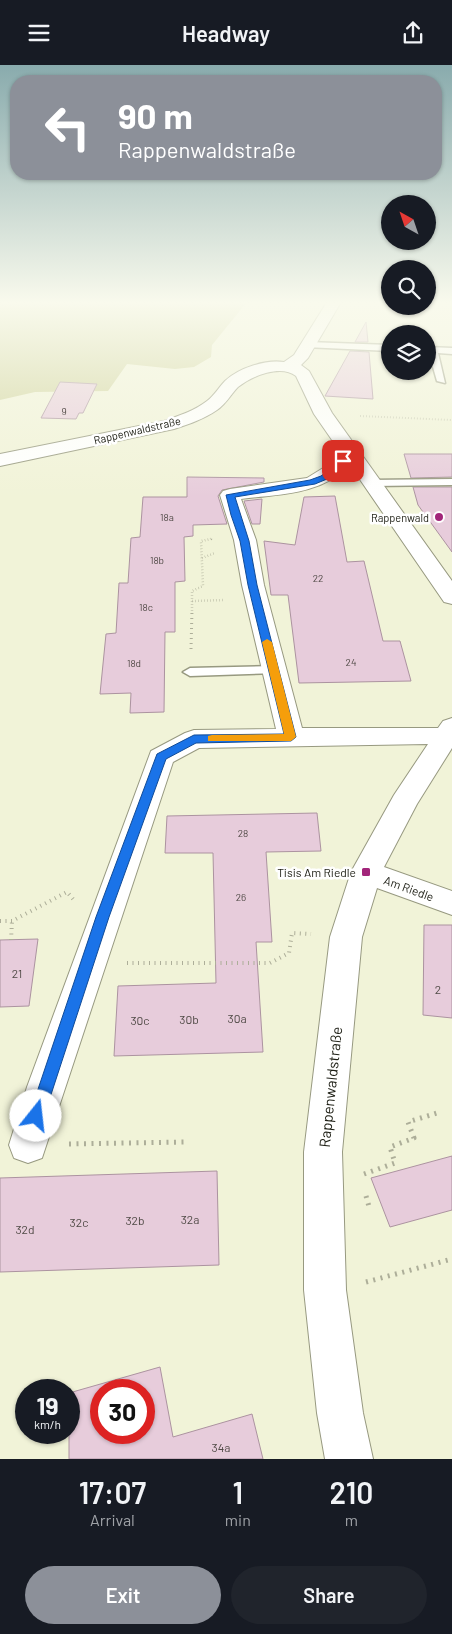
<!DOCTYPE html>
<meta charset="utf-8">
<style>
:root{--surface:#171b24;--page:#20242c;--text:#f1f3f6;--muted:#9ea1a6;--accent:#8c9099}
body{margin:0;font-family:Barlow,sans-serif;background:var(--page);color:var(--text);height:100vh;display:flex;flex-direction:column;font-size:19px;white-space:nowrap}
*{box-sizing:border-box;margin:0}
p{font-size:16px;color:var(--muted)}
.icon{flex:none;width:28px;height:28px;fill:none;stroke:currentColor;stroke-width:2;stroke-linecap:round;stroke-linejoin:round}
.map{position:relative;height:1394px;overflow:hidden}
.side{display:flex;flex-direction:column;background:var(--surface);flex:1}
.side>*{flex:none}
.top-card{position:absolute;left:10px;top:10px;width:432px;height:105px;border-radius:20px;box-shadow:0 1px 4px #0004;background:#8c9099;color:#fff;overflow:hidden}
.needle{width:32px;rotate:320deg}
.buttons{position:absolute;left:381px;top:130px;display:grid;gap:10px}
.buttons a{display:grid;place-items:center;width:55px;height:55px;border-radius:50%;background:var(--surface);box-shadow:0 1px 4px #0004;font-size:25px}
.speed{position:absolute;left:15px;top:1314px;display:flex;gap:10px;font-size:25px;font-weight:700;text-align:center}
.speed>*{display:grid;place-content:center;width:65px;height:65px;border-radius:50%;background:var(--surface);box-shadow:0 1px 4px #0004;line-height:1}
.speed small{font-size:12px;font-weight:400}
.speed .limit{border:8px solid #d22;background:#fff;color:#111}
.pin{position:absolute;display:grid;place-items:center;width:42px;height:42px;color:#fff;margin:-21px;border-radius:10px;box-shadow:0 2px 8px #0006}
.me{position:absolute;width:55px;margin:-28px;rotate:16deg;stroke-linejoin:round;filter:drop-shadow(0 0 4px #0008)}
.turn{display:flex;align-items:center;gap:18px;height:105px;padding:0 25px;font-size:22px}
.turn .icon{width:65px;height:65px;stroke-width:2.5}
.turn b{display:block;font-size:35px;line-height:42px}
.eta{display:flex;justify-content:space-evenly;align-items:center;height:85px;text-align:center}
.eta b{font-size:30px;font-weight:600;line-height:35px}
.button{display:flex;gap:10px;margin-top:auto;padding:10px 25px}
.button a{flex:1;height:58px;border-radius:30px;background:var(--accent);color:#fff;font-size:20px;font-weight:600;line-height:58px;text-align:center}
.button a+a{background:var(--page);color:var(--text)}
header{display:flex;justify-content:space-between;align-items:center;height:65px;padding:0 25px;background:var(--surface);font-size:22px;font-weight:600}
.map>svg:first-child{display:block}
.green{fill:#d0d39d}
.building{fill:#e7ccdb;stroke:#ac93a0;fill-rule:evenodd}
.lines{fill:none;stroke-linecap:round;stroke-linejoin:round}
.service-casing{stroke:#979980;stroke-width:3}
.minor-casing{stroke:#979980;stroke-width:2}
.path-far4{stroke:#adae99;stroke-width:2;stroke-dasharray:0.5 2.5;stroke-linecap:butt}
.path-far3{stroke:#adae99;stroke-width:2.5;stroke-dasharray:0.5 2.5;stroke-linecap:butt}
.path-far2{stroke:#adae99;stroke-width:3;stroke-dasharray:1 4;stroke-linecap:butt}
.path-far1{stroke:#adae99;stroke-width:4;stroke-dasharray:1 4.5;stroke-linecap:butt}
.path{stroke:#adae99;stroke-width:5;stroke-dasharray:2 5.5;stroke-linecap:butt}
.service{fill:#fff;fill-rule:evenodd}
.minor{fill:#fff;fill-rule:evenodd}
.route{fill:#1a73e8;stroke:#114b97}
.slow{fill:#f59e0b}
.poi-dot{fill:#a2257a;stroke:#fff;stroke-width:2}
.labels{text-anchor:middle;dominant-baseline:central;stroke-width:5;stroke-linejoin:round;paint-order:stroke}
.number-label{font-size:10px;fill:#504a46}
.far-street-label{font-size:11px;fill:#1d1e14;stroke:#fff}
.far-poi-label{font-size:11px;fill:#1d1e14;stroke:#fff;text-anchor:end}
.poi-label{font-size:12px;fill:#1d1e14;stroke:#fff;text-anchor:end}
.street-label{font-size:12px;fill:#1d1e14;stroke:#fff}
.near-number-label{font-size:12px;fill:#504a46}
.near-street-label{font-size:15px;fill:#1d1e14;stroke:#fff}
</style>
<header><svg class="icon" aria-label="menu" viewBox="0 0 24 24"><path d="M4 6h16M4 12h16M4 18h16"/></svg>Headway<svg class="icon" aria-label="share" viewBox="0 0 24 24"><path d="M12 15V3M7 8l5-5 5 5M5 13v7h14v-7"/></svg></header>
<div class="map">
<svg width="452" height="1394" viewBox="0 0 452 1394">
<rect width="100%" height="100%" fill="#f1f3d8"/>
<path class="green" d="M0 237H247L212 280 211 292 194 302 175 304 127 299 108 326 35 327 0 335Z"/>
<path class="building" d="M366 257 368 277H355Z
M350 286 369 287 373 334 325 331Z
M60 317 97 319 83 348H79L76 354 41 353Z
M404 389H452V412L411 413Z
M187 412 264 413V417L222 425 218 431 227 459 193 460V471L184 472 185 516 175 517V567H165L164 647 130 648 131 628 100 629 106 569 116 568 119 518H128L131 473 140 472 143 432H187Z
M413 422H452V487L418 440Z
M335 431 347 497 364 496 383 576H400L411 616 299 618 288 530H271L264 476 295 480 304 432Z
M262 434 260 459H252L244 436Z
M317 748 321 786 266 787 272 877H256L263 987 114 991 118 921 216 918 213 788H165L167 751Z
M424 860H452V953L423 950Z
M38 874 29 941 0 942V875Z
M452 1091V1145L390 1162 371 1113Z
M217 1106 219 1200 0 1207V1113Z
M160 1302 173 1372 252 1349 263 1394H69V1328ZM101 1325H144V1368H101Z"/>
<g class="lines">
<defs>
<path id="service" d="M308 277 390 280V286L305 282 304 280Z
M428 282 452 283V289L438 288 445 318 437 316 429 288 428 287Z
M452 414V420L372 421 367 418 372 415Z
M274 601 281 605 279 608 190 611 183 607 190 603Z"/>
<path id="minor" d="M327 237H341L308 293 301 300 309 306 332 348 452 516V539L444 537 350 400C321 430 280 429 241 434L256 475 264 520 302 663H438L443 656 452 653V683L417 739 384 802 452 826V850L377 823 362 872 342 1087 346 1225 363 1348 373 1394H325L317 1348 304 1225V1087L330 872 351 807 394 730 428 679 199 683 173 697 42 1093 28 1098 14 1093 9 1080 27 1022 151 686 185 668 194 665 276 664 242 520 234 475 220 430 223 426 230 424 307 413 328 400 341 388 314 349 296 311C281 299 252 311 238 322 231 329 226 339 217 345 204 354 189 359 174 364L0 401V389L164 356C178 351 194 346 207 336 214 331 219 322 225 316 239 303 266 294 284 297L294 290Z"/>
</defs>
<use href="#service" class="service-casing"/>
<use href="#minor" class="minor-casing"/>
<path class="path-far4" d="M360 351 452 355"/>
<path class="path-far3" d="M202 493 215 488
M192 536 224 535
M192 546V526L203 521 201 476 211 474V472"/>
<path class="path-far2" d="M191 584 192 545"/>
<path class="path-far1" d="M0 856H12L67 827 73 834
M11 875 12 856
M127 898H270L289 888 292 868 311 869"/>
<path class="path" d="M69 1079 188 1077
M364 1109 395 1098 390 1082 414 1073 408 1057 437 1048
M366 1131 370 1145
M366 1217 452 1194"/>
<use href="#service" class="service"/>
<use href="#minor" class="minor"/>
</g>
<linearGradient id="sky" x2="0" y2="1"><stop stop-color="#89abad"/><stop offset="0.55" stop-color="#f9faed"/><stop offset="1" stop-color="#f9faed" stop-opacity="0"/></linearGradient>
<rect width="452" height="432" fill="url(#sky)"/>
<path class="route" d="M343 394 346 395V398L327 414 315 419 235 432 249 476 257 520 296 672 291 676 196 678 166 694 109 852 44 1051 42 1056 36 1058 31 1056 29 1051 96 852 157 689 194 670 284 669 248 520 240 476 231 450 226 430 310 415 321 411Z"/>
<path class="slow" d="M267 574 272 577 296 672 291 676H208V671L212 670 284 669 262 577Z"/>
<g class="poi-dot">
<circle cx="439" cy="452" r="5"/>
<rect x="361" y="802" width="10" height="10" rx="2.5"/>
</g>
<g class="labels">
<g class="number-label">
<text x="64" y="346">9</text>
<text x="167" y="452">18a</text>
<text x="157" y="495">18b</text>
<text x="318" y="513">22</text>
<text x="146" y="542">18c</text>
<text x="351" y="597">24</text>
<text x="134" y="598">18d</text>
<text x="243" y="768">28</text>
<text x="241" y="832">26</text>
</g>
<g class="far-street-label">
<text transform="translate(137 365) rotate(-13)">Rappenwaldstraße</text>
</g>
<g class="far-poi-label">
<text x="429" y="452">Rappenwald</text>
</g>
<g class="poi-label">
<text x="356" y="807">Tisis Am Riedle</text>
</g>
<g class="street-label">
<text transform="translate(409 823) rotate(20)">Am Riedle</text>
</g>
<g class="near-number-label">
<text x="17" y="908">21</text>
<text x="438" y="924">2</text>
<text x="237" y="953">30a</text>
<text x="189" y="954">30b</text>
<text x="140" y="955">30c</text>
<text x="190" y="1154">32a</text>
<text x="135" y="1155">32b</text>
<text x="79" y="1157">32c</text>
<text x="25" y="1164">32d</text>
<text x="221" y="1382">34a</text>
</g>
<g class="near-street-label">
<text transform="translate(330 1022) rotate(-84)">Rappenwaldstraße</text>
</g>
</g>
</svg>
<div class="buttons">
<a><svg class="needle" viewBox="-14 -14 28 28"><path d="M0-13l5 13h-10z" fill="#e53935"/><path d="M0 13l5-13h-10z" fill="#9ea1a6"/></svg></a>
<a><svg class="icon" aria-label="search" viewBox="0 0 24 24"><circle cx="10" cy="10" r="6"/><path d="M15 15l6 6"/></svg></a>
<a><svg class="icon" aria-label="layers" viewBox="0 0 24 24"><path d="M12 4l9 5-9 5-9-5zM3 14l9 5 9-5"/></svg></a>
</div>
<div class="speed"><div>19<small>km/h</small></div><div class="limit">30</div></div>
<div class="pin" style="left:343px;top:396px;background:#d93025"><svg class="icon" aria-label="arrive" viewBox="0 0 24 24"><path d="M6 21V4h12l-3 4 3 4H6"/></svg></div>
<svg class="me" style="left:36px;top:1051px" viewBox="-20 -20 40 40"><circle r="19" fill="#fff"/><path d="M0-13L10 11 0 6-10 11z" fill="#1a73e8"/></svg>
<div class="top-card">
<div class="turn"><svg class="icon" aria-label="left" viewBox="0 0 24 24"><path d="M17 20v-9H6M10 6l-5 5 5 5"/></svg><div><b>90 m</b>Rappenwaldstraße</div></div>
</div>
</div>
<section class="side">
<div class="eta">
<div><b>17:07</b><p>Arrival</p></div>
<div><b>1</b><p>min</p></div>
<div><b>210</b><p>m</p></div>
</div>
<div class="button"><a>Exit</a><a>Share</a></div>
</section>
